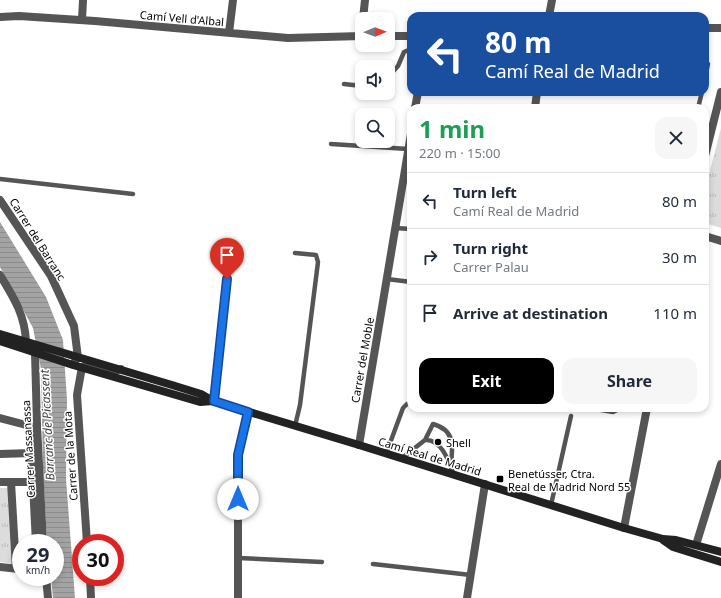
<!DOCTYPE html>
<meta charset="utf-8">
<style>
:root{--surface:#fff;--page:#f6f6f7;--text:#1f2937;--muted:#747a83;--line:#e0e1e3;--accent:#000}
body{margin:0;font-family:"Noto Sans",sans-serif;background:var(--page);color:var(--text);height:100vh;display:flex;flex-direction:column;font-size:15px;white-space:nowrap}
*{box-sizing:border-box;margin:0}
p{font-size:13px;color:var(--muted)}
.icon{flex:none;width:22px;height:22px;fill:none;stroke:currentColor;stroke-width:2;stroke-linecap:round;stroke-linejoin:round}
.map{position:relative;flex:1;overflow:hidden}
.drawer{position:absolute;left:407px;top:104px;width:302px;height:308px;display:flex;flex-direction:column;background:var(--surface);border-radius:12px;box-shadow:0 2px 6px #0003}
.drawer>*{flex:none}
.banner{position:absolute;left:407px;top:12px;width:302px;height:84px;border-radius:12px;box-shadow:0 2px 6px #0003;background:#1a4fa0;color:#fff;overflow:hidden}
.needle{width:26px;rotate:89deg}
.controls{position:absolute;left:355px;top:12px;display:grid;gap:8px}
.controls a{display:grid;place-items:center;width:40px;height:40px;border-radius:8px;background:var(--surface);box-shadow:0 2px 6px #0003;font-size:20px}
.speed{position:absolute;left:12px;top:534px;display:flex;gap:8px;font-size:20px;font-weight:700;text-align:center}
.speed>*{display:grid;place-content:center;width:52px;height:52px;border-radius:50%;background:var(--surface);box-shadow:0 2px 6px #0003;line-height:1}
.speed small{font-size:10px;font-weight:400}
.speed .limit{border:6px solid #d22;background:#fff;color:#111}
.pin{position:absolute;display:grid;place-items:center;width:34px;height:34px;color:#fff;margin:-41px -17px;border-radius:50% 50% 50% 0;rotate:-45deg;box-shadow:0 0 4px #0007}
.pin .icon{rotate:45deg}
.me{position:absolute;width:44px;margin:-22px;rotate:0deg;stroke-linejoin:round;filter:drop-shadow(0 0 3px #0008)}
.turn{display:flex;align-items:center;gap:14px;height:84px;padding:0 12px;font-size:18px}
.turn .icon{width:52px;height:52px;stroke-width:2.5}
.turn b{display:block;font-size:28px;line-height:34px}
.round{display:grid;place-items:center;flex:none;width:42px;height:42px;border-radius:12px;background:var(--page)}
.head{display:flex;align-items:center;justify-content:space-between;height:68px;padding:0 12px}
h1{font-size:24px;font-weight:700;line-height:30px;color:#1e9e55}
.button{display:flex;gap:8px;margin-top:auto;padding:8px 12px}
.button a{flex:1;height:46px;border-radius:12px;background:var(--accent);color:#fff;font-size:16px;font-weight:700;line-height:46px;text-align:center}
.button a+a{background:var(--page);color:var(--text)}
ul{padding:0;list-style:none}
li{display:flex;align-items:center;gap:12px;height:56px;padding:0 12px;border-top:1px solid var(--line)}
li div{flex:1}
li b{display:block;font-size:15px}
li em{font-style:normal}
.map>svg:first-child{display:block}
.grass{fill:url(#grass-tufts)}
.water{fill:url(#water-rules)}
.lines{fill:none;stroke-linecap:round;stroke-linejoin:round}
.lane{stroke:#555;stroke-width:4.5}
.street{stroke:#555;stroke-width:8}
.secondary{stroke:#222;stroke-width:8}
.route-casing{stroke:#114b97;stroke-width:10}
.route{stroke:#1a73e8;stroke-width:7}
.poi-dot{fill:#000;stroke:#fff;stroke-width:1.5}
.labels{text-anchor:middle;dominant-baseline:central;stroke-width:3;stroke-linejoin:round;paint-order:stroke}
.street-label{font-size:11px;fill:#000;stroke:#fff}
.poi-label{font-size:11px;fill:#000;stroke:#fff;text-anchor:start}
.water-label{font-size:12px;font-style:italic;fill:#444;stroke:#fff}
</style>
<div class="map">
<svg width="721" height="598" viewBox="0 0 721 598">
<defs>
<pattern id="grass-tufts" width="24" height="20" patternUnits="userSpaceOnUse"><rect width="24" height="20" fill="#dcdcdc"/><path d="M3 7l-1-3M5 7V3M7 7l1-3M15 17l-1-3M17 17v-4M19 17l1-3" fill="none" stroke="#bbb"/></pattern>
<pattern id="water-rules" width="6" height="5" patternUnits="userSpaceOnUse"><rect width="6" height="5" fill="#a3a3a3"/><path d="M0 2.5h6" fill="none" stroke="#8b8b8b"/></pattern>
</defs>
<rect width="100%" height="100%" fill="#fff"/>
<path class="grass" d="M721 128V228L705 223V190Z
M0 488H10L13 564 0 562Z"/>
<path class="water" d="M0 222 46 297 63 340 67 400 66 479 75 598H53L51 577H55V543H47L43 468 41 369 33 328 0 267Z"/>
<g class="lines">
<path class="lane" d="M705 63 708 64 705 78
M388 77 398 66 404 52 411 49
M344 84 362 86
M698 108 702 92
M331 144 408 149
M0 179 133 194
M395 228 411 229
M295 253 316 255 318 262 300 405 295 426
M387 279 411 282
M213 401 229 264
M590 408 613 412 621 408
M425 440 433 424C455 430 453 446 451 465
M386 454 403 408 407 404 411 402
M402 458 425 440C442 439 449 462 454 475
M551 505 571 416
M238 558 322 562
M373 564 471 575"/>
<path class="street" d="M549 16 552 0
M0 17 19 16 95 21 288 38 362 36
M363 19 365 0
M82 20 83 0
M705 28H721
M229 33 233 0
M361 36 362 25
M388 36H411
M415 108 418 92
M535 108 537 92
M705 156 721 92
M0 200 51 276 74 326 78 358 75 361
M705 236 721 241
M0 275C14 298 25 315 26 342
M35 353 37 425 43 543
M0 418 30 426 36 543
M359 445 411 134
M0 454 32 453
M0 482H33
M11 482 16 569
M624 528 647 408
M87 543 77 395 82 367 90 365 112 372 121 369
M696 545 721 464
M0 567 19 569
M46 577 48 598
M90 577 91 598
M238 598V455L248 412
M467 598 485 484"/>
<path class="secondary" d="M0 334 172 385 201 394 213 401 359 445 624 528 663 539 676 540 721 552
M0 341 73 365 200 402 213 401
M663 540 673 547 721 562"/>
</g>
<g class="lines">
<defs>
<path id="route" d="M227 279 214 401 248 412 238 455V499"/>
</defs>
<use href="#route" class="route-casing"/>
<use href="#route" class="route"/>
</g>
<g class="poi-dot">
<circle cx="438" cy="442" r="4"/>
<rect x="496" y="475" width="8" height="8" rx="2"/>
</g>
<g class="labels">
<g class="street-label">
<text transform="translate(182 18) rotate(5)">Camí Vell d'Albal</text>
<text transform="translate(38 239) rotate(58)">Carrer del Barranc</text>
<text transform="translate(362 360) rotate(-80)">Carrer del Moble</text>
<text transform="translate(28 449) rotate(-93)">Carrer Massanassa</text>
<text transform="translate(70 456) rotate(-94)">Carrer de la Mota</text>
<text transform="translate(430 456) rotate(17)">Camí Real de Madrid</text>
</g>
<g class="poi-label">
<text x="446" y="442">Shell</text>
<text x="508" y="473">Benetússer, Ctra.<tspan x="508" dy="13">Real de Madrid Nord 55</tspan></text>
</g>
<g class="water-label">
<text transform="translate(47 425) rotate(-93)">Barranc de Picassent</text>
</g>
</g>
</svg>
<div class="controls">
<a><svg class="needle" viewBox="-14 -14 28 28"><path d="M0-13l5 13h-10z" fill="#e53935"/><path d="M0 13l5-13h-10z" fill="#747a83"/></svg></a>
<a><svg class="icon" aria-label="sound" viewBox="0 0 24 24"><path d="M4 9h4l5-4v14l-5-4H4zM17 9q2 3 0 6"/></svg></a>
<a><svg class="icon" aria-label="search" viewBox="0 0 24 24"><circle cx="10" cy="10" r="6"/><path d="M15 15l6 6"/></svg></a>
</div>
<div class="speed"><div>29<small>km/h</small></div><div class="limit">30</div></div>
<div class="pin" style="left:227px;top:279px;background:#d93025"><svg class="icon" aria-label="arrive" viewBox="0 0 24 24"><path d="M6 21V4h12l-3 4 3 4H6"/></svg></div>
<svg class="me" style="left:238px;top:499px" viewBox="-20 -20 40 40"><circle r="19" fill="#fff"/><path d="M0-13L10 11 0 6-10 11z" fill="#1a73e8"/></svg>
<div class="banner">
<div class="turn"><svg class="icon" aria-label="left" viewBox="0 0 24 24"><path d="M17 20v-9H6M10 6l-5 5 5 5"/></svg><div><b>80 m</b>Camí Real de Madrid</div></div>
</div>
<section class="drawer">
<div class="head"><div><h1>1 min</h1><p>220 m · 15:00</p></div><a class="round"><svg class="icon" aria-label="close" viewBox="0 0 24 24"><path d="M6 6l12 12M18 6L6 18"/></svg></a></div>
<ul>
<li><svg class="icon" aria-label="left" viewBox="0 0 24 24"><path d="M17 20v-9H6M10 6l-5 5 5 5"/></svg><div><b>Turn left</b><p>Camí Real de Madrid</p></div><em>80 m</em></li>
<li><svg class="icon" aria-label="right" viewBox="0 0 24 24"><path d="M7 20v-9h11M14 6l5 5-5 5"/></svg><div><b>Turn right</b><p>Carrer Palau</p></div><em>30 m</em></li>
<li><svg class="icon" aria-label="arrive" viewBox="0 0 24 24"><path d="M6 21V4h12l-3 4 3 4H6"/></svg><div><b>Arrive at destination</b></div><em>110 m</em></li>
</ul>
<div class="button"><a>Exit</a><a>Share</a></div>
</section>
</div>
